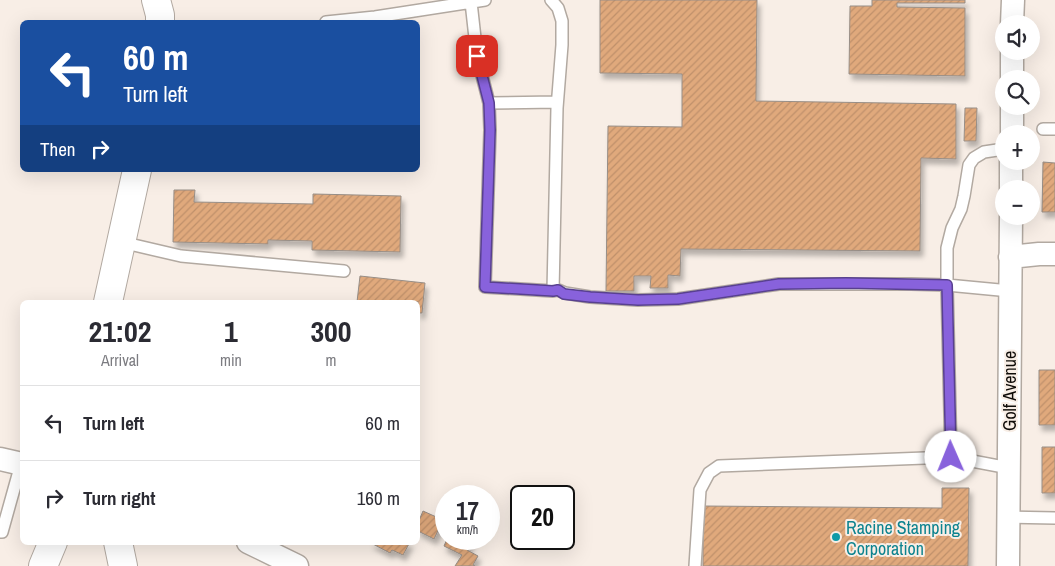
<!DOCTYPE html>
<meta charset="utf-8">
<style>
:root{--surface:#fff;--page:#f2f2f3;--text:#2b2b33;--muted:#7c7c81;--line:#e1e1e2}
body{margin:0;font-family:"Archivo Narrow",sans-serif;background:var(--page);color:var(--text);height:100vh;display:flex;flex-direction:column;font-size:19px;white-space:nowrap}
*{box-sizing:border-box;margin:0}
p{font-size:16px;color:var(--muted)}
.icon{flex:none;width:28px;height:28px;fill:none;stroke:currentColor;stroke-width:2;stroke-linecap:round;stroke-linejoin:round}
.map{position:relative;flex:1;overflow:hidden}
.side{position:absolute;left:20px;top:300px;width:400px;height:245px;display:flex;flex-direction:column;background:var(--surface);border-radius:8px;box-shadow:0 5px 20px #0002}
.side>*{flex:none}
.top-card{position:absolute;left:20px;top:20px;width:400px;height:152px;border-radius:8px;box-shadow:0 5px 20px #0002;background:#1a4fa0;color:#fff;overflow:hidden}
.tools{position:absolute;left:995px;top:15px;display:grid;gap:10px}
.tools a{display:grid;place-items:center;width:45px;height:45px;border-radius:50%;background:var(--surface);box-shadow:0 5px 20px #0002;font-size:25px}
.speed{position:absolute;left:435px;top:485px;display:flex;gap:10px;font-size:25px;font-weight:700;text-align:center}
.speed>*{display:grid;place-content:center;width:65px;height:65px;border-radius:50%;background:var(--surface);box-shadow:0 5px 20px #0002;line-height:1}
.speed small{font-size:12px;font-weight:400}
.speed .limit{border:2px solid #111;border-radius:8px;background:#fff;color:#111}
.pin{position:absolute;display:grid;place-items:center;width:42px;height:42px;color:#fff;margin:-21px;border-radius:10px;box-shadow:0 2px 8px #0006}
.me{position:absolute;width:55px;margin:-28px;rotate:359deg;stroke-linejoin:round;filter:drop-shadow(0 0 4px #0008)}
.turn{display:flex;align-items:center;gap:18px;height:105px;padding:0 20px;font-size:22px}
.turn .icon{width:65px;height:65px;stroke-width:2.5}
.turn b{display:block;font-size:35px;line-height:42px}
.then{display:flex;align-items:center;height:48px;padding:0 20px;background:#0003;gap:10px;font-size:19px}
.eta{display:flex;justify-content:space-evenly;align-items:center;height:85px;text-align:center}
.eta b{font-size:30px;font-weight:700;line-height:35px}
ul{padding:0;list-style:none}
li{display:flex;align-items:center;gap:15px;height:75px;padding:0 20px;border-top:1px solid var(--line)}
li div{flex:1}
li b{display:block;font-size:19px}
li em{font-style:normal}
.map>svg:first-child{display:block}
.building{fill:url(#building-hatch);stroke:#978e87;filter:url(#shadow)}
.lines{fill:none;stroke-linecap:round;stroke-linejoin:round}
.lane-casing{stroke:#b2a9a1;stroke-width:14}
.street-casing{stroke:#b2a9a1;stroke-width:25}
.secondary-casing{stroke:#b2a9a1;stroke-width:30}
.lane{stroke:#fff;stroke-width:11}
.street{stroke:#fff;stroke-width:22}
.secondary{stroke:#fff;stroke-width:28}
.route-casing{stroke:#58408f;stroke-width:12}
.route{stroke:#8862dc;stroke-width:9}
.culture-dot{fill:#0f9aa8;stroke:#f8eee6;stroke-width:2}
.labels{text-anchor:middle;dominant-baseline:central;stroke-width:4;stroke-linejoin:round;paint-order:stroke}
.street-label{font-size:18px;fill:#0e0b08;stroke:#f8eee6}
.culture-label{font-size:18px;fill:#0d838f;stroke:#f8eee6;text-anchor:start}
</style>
<div class="map">
<svg width="1055" height="566" viewBox="0 0 1055 566">
<defs>
<pattern id="building-hatch" width="6" height="6" patternUnits="userSpaceOnUse" patternTransform="scale(1.25)"><rect width="6" height="6" fill="#e0a97c"/><path d="M-1 1l2-2M0 6l6-6M5 7l2-2" fill="none" stroke="#bf906a"/></pattern>
<filter id="shadow"><feDropShadow dx="3" dy="5.5" stdDeviation="2.5" flood-color="#0004"/></filter>
</defs>
<rect width="100%" height="100%" fill="#f8eee6"/>
<path class="building" d="M600 0H757L756 101 956 104V159L921 158 920 251 681 249 680 276 668 275V288H650L651 276H634V291H606L608 126 682 127V74L600 73Z
M872 0H965V3H897V7L965 8V76L849 74 850 6H872Z
M965 108H977L976 141H964Z
M1043 162 1055 163V212H1042Z
M174 190H195L194 202 313 204V194L401 196 400 252 312 250V241L268 240V244L173 242Z
M360 276 425 283 422 313H418V302H357Z
M1039 370H1055V425H1039Z
M1042 447H1055V493H1042Z
M942 488H969L968 566H703V506L942 508Z
M423 511 443 520 434 539 418 531V523Z
M447 539H472L467 550 478 556 473 565 475 566H455L462 555 444 546Z
M371 542H410L403 555 392 550 390 553 371 543Z"/>
<g class="lines">
<defs>
<path id="lane" d="M471 2 477 56 489 103 490 130 485 287 553 291 557 108 562 45V21L558 8 551 0
M326 22 375 17 485 0
M489 103 557 102
M1043 129H1055
M121 242 181 256 344 271
M553 291 558 290 565 293 590 297 638 300 678 299 779 284H911L947 285 1010 291
M951 457 947 285V248L952 228 961 209 964 196 969 165 974 158 984 152 1004 149
M1008 517 1055 518
M0 532H2L21 464
M695 566 700 490 709 473 719 466 951 457 1009 468"/>
<path id="street" d="M1012 24 1013 0
M1012 79V51
M1012 134V106
M1011 189V161
M1010 257 1039 254H1055
M0 459 22 464
M248 542 297 566
M1008 566 1011 216"/>
<path id="secondary" d="M156 0 160 15V22
M108 302 137 170
M118 542 123 566
M43 566 53 542"/>
</defs>
<use href="#lane" class="lane-casing"/>
<use href="#street" class="street-casing"/>
<use href="#secondary" class="secondary-casing"/>
<use href="#lane" class="lane"/>
<use href="#street" class="street"/>
<use href="#secondary" class="secondary"/>
</g>
<g class="lines">
<defs>
<path id="route" d="M477 56 489 103 490 130 485 287 553 291 558 290 564 294 590 297 638 300 678 299 779 284 846 283 947 285 951 457"/>
</defs>
<use href="#route" class="route-casing"/>
<use href="#route" class="route"/>
</g>
<circle class="culture-dot" cx="836" cy="537" r="5"/>
<g class="labels">
<g class="street-label">
<text transform="translate(1009 391) rotate(-90)">Golf Avenue</text>
</g>
<g class="culture-label">
<text x="846" y="527">Racine Stamping<tspan x="846" dy="21">Corporation</tspan></text>
</g>
</g>
</svg>
<div class="tools">
<a><svg class="icon" aria-label="sound" viewBox="0 0 24 24"><path d="M4 9h4l5-4v14l-5-4H4zM17 9q2 3 0 6"/></svg></a>
<a><svg class="icon" aria-label="search" viewBox="0 0 24 24"><circle cx="10" cy="10" r="6"/><path d="M15 15l6 6"/></svg></a>
<a>+</a>
<a>−</a>
</div>
<div class="speed"><div>17<small>km/h</small></div><div class="limit">20</div></div>
<div class="pin" style="left:477px;top:56px;background:#d93025"><svg class="icon" aria-label="arrive" viewBox="0 0 24 24"><path d="M6 21V4h12l-3 4 3 4H6"/></svg></div>
<svg class="me" style="left:951px;top:457px" viewBox="-20 -20 40 40"><circle r="19" fill="#fff"/><path d="M0-13L10 11 0 6-10 11z" fill="#8862dc"/></svg>
<div class="top-card">
<div class="turn"><svg class="icon" aria-label="left" viewBox="0 0 24 24"><path d="M17 20v-9H6M10 6l-5 5 5 5"/></svg><div><b>60 m</b>Turn left</div></div>
<div class="then">Then<svg class="icon" aria-label="right" viewBox="0 0 24 24"><path d="M7 20v-9h11M14 6l5 5-5 5"/></svg></div>
</div>
<section class="side">
<div class="eta">
<div><b>21:02</b><p>Arrival</p></div>
<div><b>1</b><p>min</p></div>
<div><b>300</b><p>m</p></div>
</div>
<ul>
<li><svg class="icon" aria-label="left" viewBox="0 0 24 24"><path d="M17 20v-9H6M10 6l-5 5 5 5"/></svg><div><b>Turn left</b></div><em>60 m</em></li>
<li><svg class="icon" aria-label="right" viewBox="0 0 24 24"><path d="M7 20v-9h11M14 6l5 5-5 5"/></svg><div><b>Turn right</b></div><em>160 m</em></li>
</ul>
</section>
</div>
